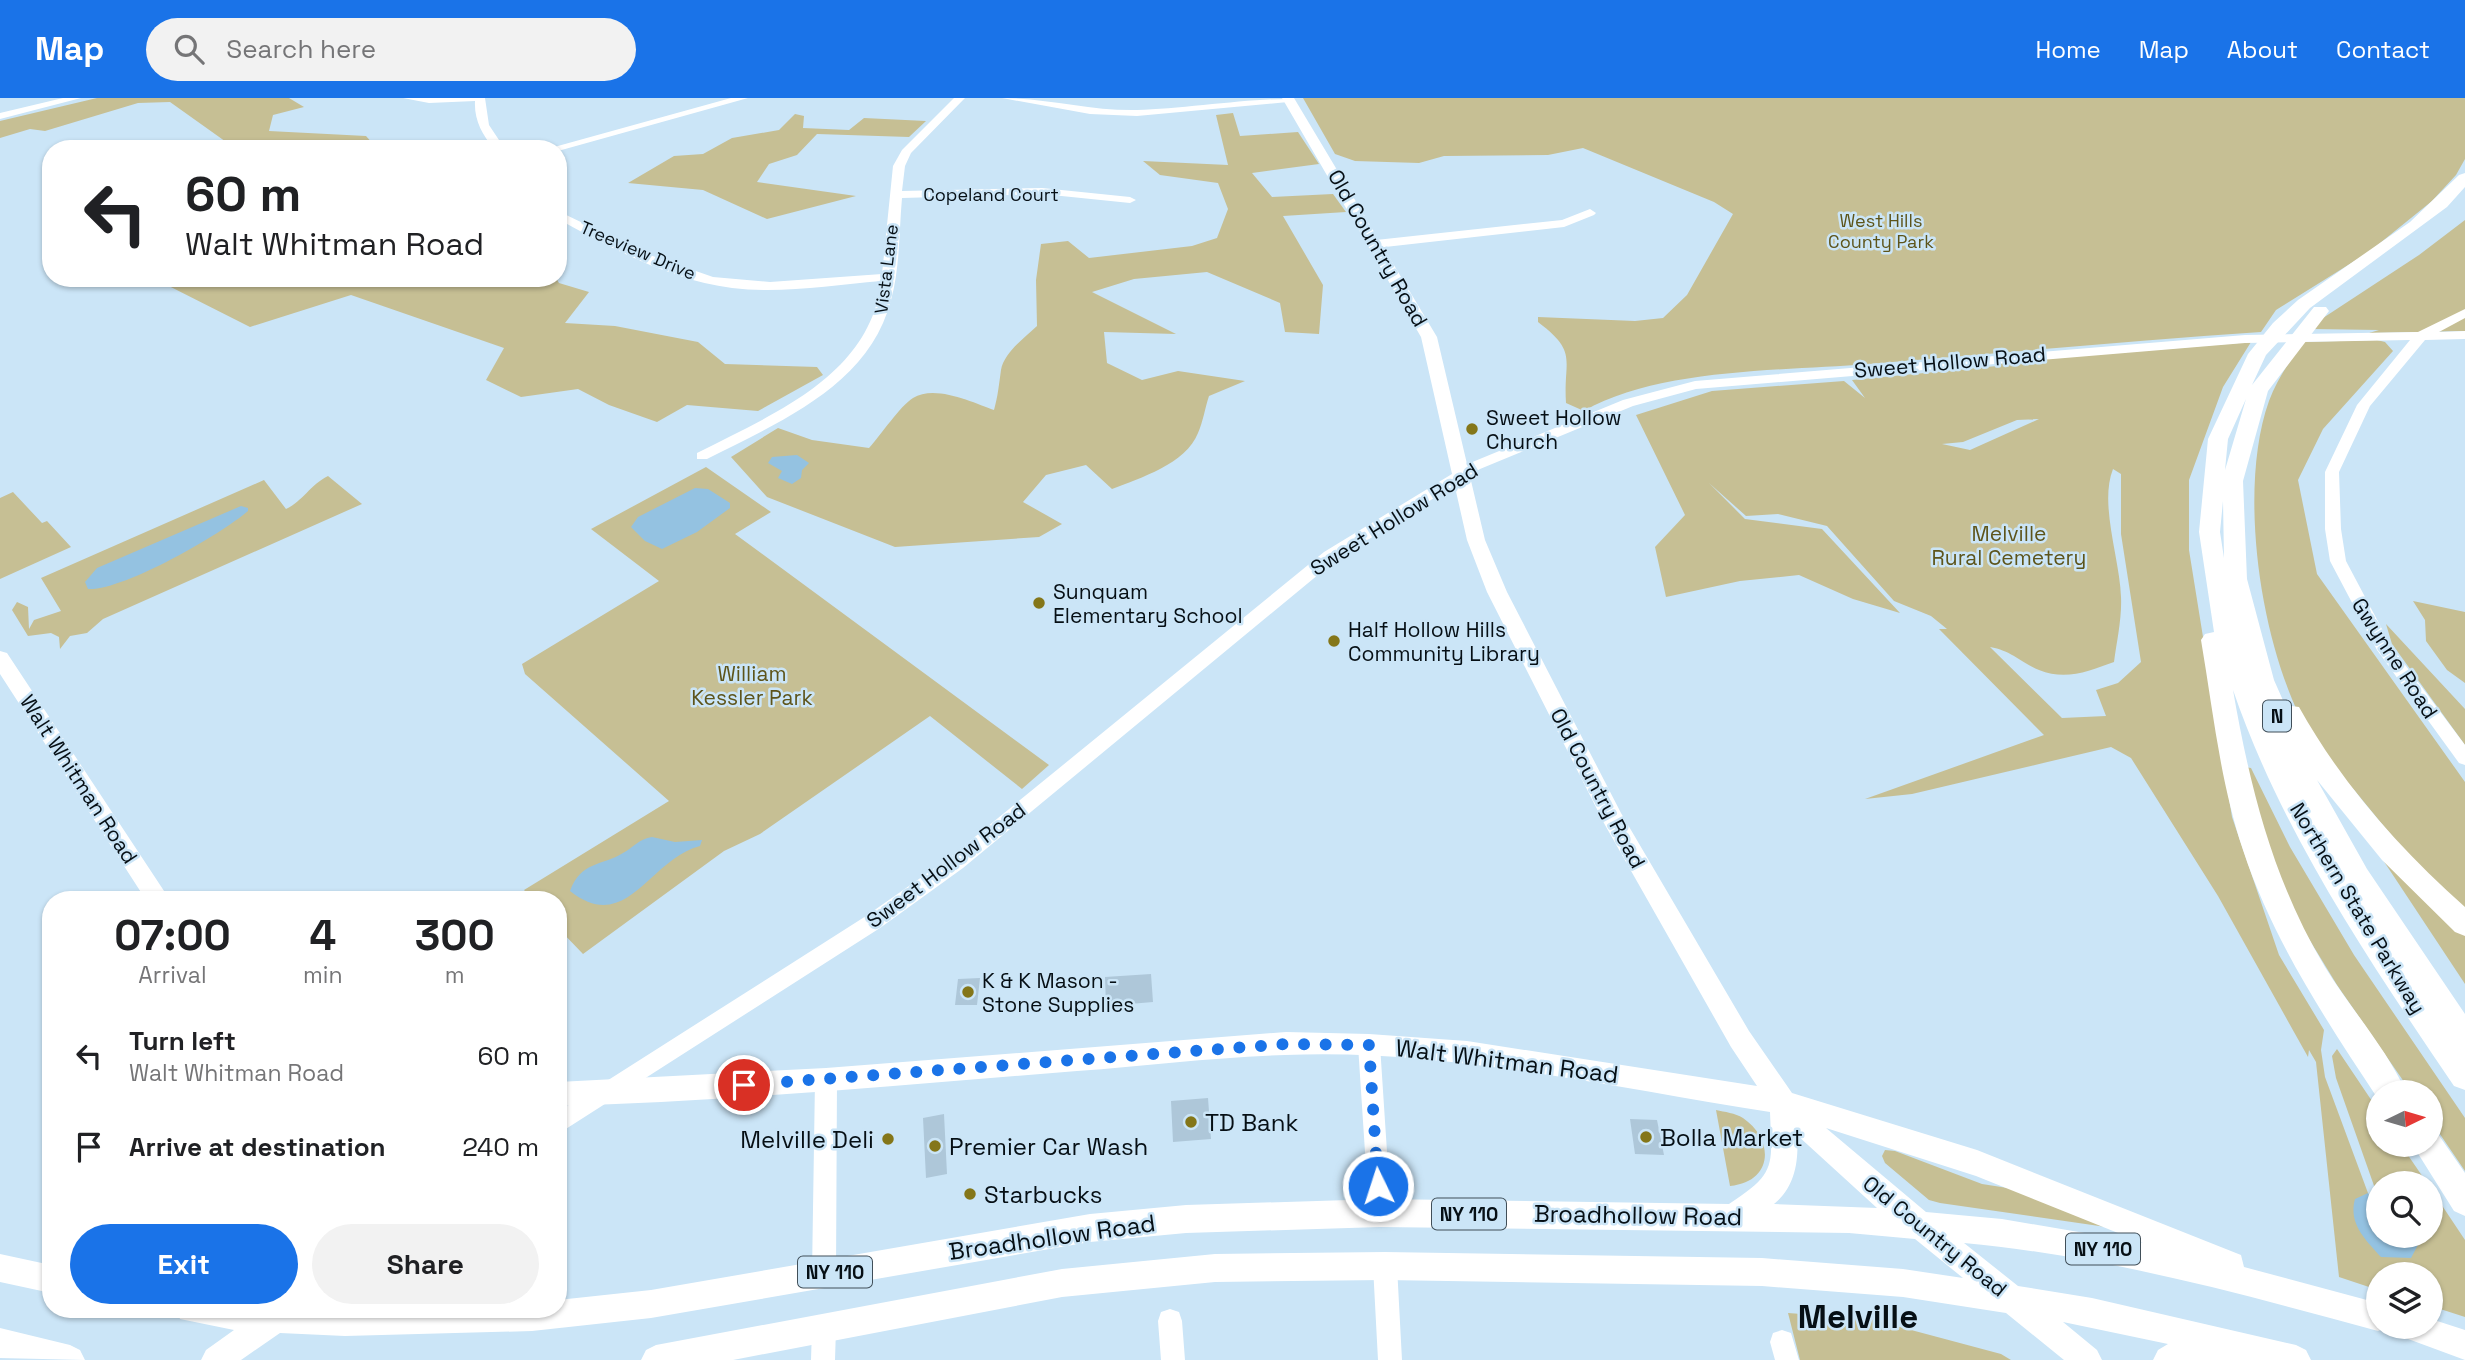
<!DOCTYPE html>
<style>
:root{--surface:#fff;--page:#f2f2f2;--text:#202124;--muted:#757577;--accent:#1a73e8}
body{margin:0;font-family:"Space Grotesk",sans-serif;background:var(--page);color:var(--text);height:100vh;display:flex;flex-direction:column;font-size:26px;white-space:nowrap}
*{box-sizing:border-box;margin:0}
p{font-size:23px;color:var(--muted)}
.icon{flex:none;width:38px;height:38px;fill:none;stroke:currentColor;stroke-width:2;stroke-linecap:round;stroke-linejoin:round}
.map{position:relative;flex:1;overflow:hidden}
.drawer{position:absolute;left:42px;top:793px;width:525px;height:427px;display:flex;flex-direction:column;background:var(--surface);border-radius:28px;box-shadow:0 2px 5px #0004}
.drawer>*{flex:none}
.top-card{position:absolute;left:42px;top:42px;width:525px;height:147px;border-radius:28px;box-shadow:0 2px 5px #0004;background:#fff;color:var(--text);overflow:hidden}
.needle{width:46px;rotate:85deg}
.controls{position:absolute;left:2366px;top:982px;display:grid;gap:14px}
.controls a{display:grid;place-items:center;width:77px;height:77px;border-radius:50%;background:var(--surface);box-shadow:0 2px 5px #0004;font-size:35px}
.pin{position:absolute;display:grid;place-items:center;width:60px;height:60px;color:#fff;margin:-30px;border:4px solid #fff;border-radius:50%;box-shadow:0 2px 7px #0007}
.me{position:absolute;width:77px;margin:-38px;rotate:356deg;stroke-linejoin:round;filter:drop-shadow(0 0 5px #0008)}
.turn{display:flex;align-items:center;gap:24px;height:147px;padding:0 28px;font-size:32px}
.turn .icon{width:91px;height:91px;stroke-width:2.5}
.turn b{display:block;font-size:49px;line-height:60px}
.eta{display:flex;justify-content:space-evenly;align-items:center;height:119px;text-align:center}
.eta b{font-size:42px;font-weight:600;line-height:49px}
.cta{display:flex;gap:14px;margin-top:auto;padding:14px 28px}
.cta a{flex:1;height:80px;border-radius:42px;background:var(--accent);color:#fff;font-size:28px;font-weight:600;line-height:80px;text-align:center}
.cta a+a{background:var(--page);color:var(--text)}
ul{padding:0;list-style:none}
li{display:flex;align-items:center;gap:21px;height:91px;padding:0 28px}
li div{flex:1}
li b{display:block;font-size:26px}
li em{font-style:normal}
header{display:flex;align-items:center;gap:42px;box-sizing:border-box;height:98px;padding:0 35px;background:var(--accent);color:#fff}
header strong{font-size:33px}
nav{display:flex;gap:38px;margin-inline-start:auto;font-size:24px}
.search{width:490px;height:63px;background:var(--page);display:flex;align-items:center;gap:18px;box-sizing:border-box;padding:0 24px;border-radius:38px;color:var(--muted);font-size:26px}
.map>svg:first-child{display:block}
.green{fill:#c6bf94;fill-rule:evenodd}
.water{fill:#94c2e1}
.building{fill:#aec7d9}
.lines{fill:none;stroke-linecap:round;stroke-linejoin:round}
.minor{fill:#fff;fill-rule:evenodd}
.major{fill:#fff;fill-rule:evenodd}
.highway{fill:#fff;fill-rule:evenodd}
.route{stroke:#1a73e8;stroke-width:12;stroke-dasharray:0 21.6}
.poi-dot{fill:#847619;stroke:#cbe5f7;stroke-width:2.5}
.labels{text-anchor:middle;dominant-baseline:central;stroke-width:5;stroke-linejoin:round;paint-order:stroke}
.far-street-label{font-size:18px;fill:#060f15;stroke:#cbe5f7}
.far-park-label{font-size:18px;fill:#5d541a;stroke:#cbe5f7}
.shield{fill:#cbe5f7;stroke:#414f59;stroke-width:2}
.shield-label{font-size:19px;font-weight:bold;fill:#060f15}
.street-label{font-size:21px;fill:#060f15;stroke:#cbe5f7}
.poi-label{font-size:21px;fill:#060f15;stroke:#cbe5f7;text-anchor:start}
.park-label{font-size:21px;fill:#5d541a;stroke:#cbe5f7}
.near-street-label{font-size:24px;fill:#060f15;stroke:#cbe5f7}
.near-poi-label{font-size:24px;fill:#060f15;stroke:#cbe5f7;text-anchor:start}
.near-district-label{font-size:33px;font-weight:bold;fill:#060f15;stroke:#cbe5f7}
</style>
<header>
<strong>Map</strong>
<div class="search"><svg class="icon" aria-label="search" viewBox="0 0 24 24"><circle cx="10" cy="10" r="6"/><path d="M15 15l6 6"/></svg>Search here</div>
<nav><a>Home</a><a>Map</a><a>About</a><a>Contact</a></nav>
</header>
<div class="map">
<svg width="2465" height="1262" viewBox="0 0 2465 1262">
<rect width="100%" height="100%" fill="#cbe5f7"/>
<path class="green" d="M97 0H289L304 9 273 17 269 33 366 38 374 47 369 51H236L170 4 138 5 45 33 30 31 0 40V23Z
M1303 0H2465V61L2456 77 2432 103 2369 154 2276 212 2261 234C2130 243 2000 255 1869 266 1783 273 1659 270 1584 313L1566 305C1563 261 1579 255 1538 224V219L1635 223 1663 220 1687 197 1733 116 1714 104 1583 50 1548 57 1444 58 1419 65 1355 63 1335 56Z
M1233 15 1240 38 1298 34 1319 66 1252 75 1272 99 1333 96 1346 114 1283 118 1323 187 1319 236 1285 234 1280 205 1207 174 1134 181 1092 194 1176 236 1104 234 1107 265 1142 282 1178 273 1245 283 1209 298C1205 310 1203 324 1198 335 1186 366 1140 380 1112 391L1086 367 1046 377 1023 404 1062 426 1039 439 895 449 767 399 731 359 778 330 812 342 869 350C881 337 900 308 913 300 935 286 974 305 994 312 998 298 999 286 1001 272 1004 255 1024 240 1037 228L1036 182 1041 146 1068 143 1089 160 1192 148 1217 140 1228 111 1218 85 1160 77 1143 63 1228 67 1216 17Z
M795 16 804 18 803 30 849 32 864 20 926 23 909 39 817 36 797 57 769 66 757 84 856 98 767 121 703 92 628 85 674 58 703 56 732 40 779 32Z
M2465 122V233L2369 235 2379 232 2313 231 2323 220 2419 157Z
M153 180H556L559 185 589 194 565 225 615 228 698 244 725 266 817 269 823 277 758 313 687 307 657 324 609 307 578 291 521 299 486 282 504 250 351 197 250 229Z
M2377 242 2385 244 2393 253 2323 331 2298 382 2317 476 2465 684V816C2424 778 2390 736 2355 693 2341 677 2325 661 2314 644 2262 562 2236 395 2269 303 2277 281 2290 263 2303 244Z
M2251 244 2223 289 2189 382V452L2232 719 2279 857 2324 932 2321 952 2325 979 2375 1114 2378 1115V1138H2431V1091L2465 1142V1219L2431 1208V1176H2378V1192L2339 1179 2316 964 2309 952 2308 959 2218 798 2131 660 2111 649 1912 696 1865 701 2044 637 1939 531H1947L1931 518 1894 503 1827 428 1778 416 1746 418 1709 385 1745 421 1822 431 1900 515 1853 501 1799 477 1740 483 1666 499 1655 449 1685 417 1636 317 1712 293 1844 283 1865 300 1852 282 1997 268 2005 264ZM2039 321 1970 352 1942 346 1963 344 2017 322ZM2113 371 2121 376V436L2141 564 2118 585 2096 592 2106 618 2062 620 1990 549C2012 553 2020 564 2039 572 2066 583 2089 573 2114 564 2117 542 2122 520 2121 499 2120 461 2099 406 2113 371Z
M706 369 771 414 735 436 1049 667 1022 691 930 618 760 736 724 753 583 856 558 830V802L532 801 524 792 669 703 525 576 522 566 659 483 591 431Z
M328 378 362 406 103 521 87 535 70 538 60 551 59 539 51 535 28 538 12 512 17 504 28 509 29 531 34 522 61 513 41 480 264 382 286 411C303 403 310 387 328 378Z
M13 394 42 425 47 423 71 449 0 481V400Z
M2413 503 2465 514V585L2447 572 2426 543 2425 522Z
M2386 526 2465 611V647L2392 546Z
M2245 669 2251 670 2290 749 2354 857 2465 1020V1073L2431 1023V994H2411L2337 887 2281 795Z
M2379 756 2465 834V886Z
M2337 951 2378 1012V1046L2401 1047 2427 1085H2378V1099L2336 980 2332 958Z
M1716 1012C1725 1014 1735 1015 1743 1020 1775 1042 1773 1084 1730 1088Z
M1885 1052 1895 1053 1982 1086 2014 1091 2113 1130 1940 1105 1929 1102 1885 1065 1882 1058Z
M1788 1215 1870 1221 2001 1256 2011 1262H1800Z"/>
<path class="water" d="M797 357 809 365 802 372 801 380 792 386 778 380 782 373 768 365 772 359Z
M695 390 708 391 730 405V410L697 434 662 451 645 443 631 429 638 419Z
M241 408 248 410V413C220 437 123 493 88 491L85 484 97 470Z
M652 739 675 744 702 742 700 748C649 761 627 838 570 793 581 763 602 768 623 755 634 749 639 741 652 739Z
M2368 1095 2378 1115V1138H2417L2418 1147 2411 1160 2381 1159C2366 1142 2348 1126 2355 1101Z"/>
<path class="building" d="M1151 876 1153 904 1106 908 1105 879Z
M980 880 977 907H955L958 881Z
M1208 1000 1211 1041 1173 1044 1171 1003Z
M944 1016 947 1076 926 1080 923 1020Z
M1630 1021 1657 1022 1664 1057 1635 1056Z"/>
<g class="lines">
<path class="minor" d="M63 0H81L0 21V15Z
M403 0H485L489 27 505 51H494C482 36 474 22 475 3L429 5Z
M731 0H748L558 53 547 51Z
M954 0H965L911 55 905 68 902 93 1042 90 1130 99 1136 102 1130 105 1042 96 902 100C899 133 900 170 891 202 869 288 779 324 707 361H697V355C771 317 871 278 881 183 832 187 781 196 732 190 670 182 611 150 558 121V113L647 156 713 179 770 184 882 176 893 68 902 52Z
M1002 0C1047 0 1091 13 1137 12 1182 11 1252 0 1293 1L1288 4 1137 18 1090 16Z
M1590 111 1596 115 1594 117 1564 129 1376 150 1370 146 1376 142 1562 122Z
M2465 211V220L2439 234 2465 233V241L2425 242 2370 308 2339 374 2341 431 2346 463 2391 548 2465 647V667L2459 665 2377 552 2330 463 2325 431V374L2357 307 2410 242 2245 245 1696 291 1633 308 1480 371 1336 462 963 770 880 830 558 1036V1014L866 818 949 760 1324 454 1470 365 1623 302 1695 283 2245 237 2418 234Z
M1369 937 1376 940 1380 947 1391 1115 1388 1123 1380 1126 1372 1123 1369 1115 1358 947 1362 940Z
M826 972 834 975 837 982 836 1176 832 1184 824 1188 816 1184 812 1176 815 982 818 975Z
M1385 1156 1393 1160 1397 1168 1402 1262H1378L1373 1168 1377 1160Z
M1170 1211 1179 1214 1182 1223 1185 1262H1161L1158 1223 1161 1214Z
M824 1218 833 1221 836 1230 835 1262H811L812 1230 815 1221Z
M1782 1232 1791 1235 1799 1262H1775L1770 1244 1773 1235Z"/>
<path class="major" d="M1282 0H1294L1437 239 1485 442 1507 494 1621 715 1749 933 1792 995 1977 1052 2241 1157 2244 1169 2378 1205V1228L2388 1229 2378 1233C2242 1196 2106 1158 1964 1145L2018 1188 2092 1200 2296 1247 2306 1252 2311 1262H2153L2158 1252 2168 1246 2063 1224 2097 1252 2102 1262H2064L2006 1215 1903 1199 1762 1188 1385 1182 1215 1184 1062 1199 733 1262H641L646 1252 656 1247 1062 1171 1215 1156 1385 1154 1762 1160 1903 1171 1963 1180 1915 1141 1849 1135 1380 1129 1186 1135 1090 1144 651 1220 532 1233 345 1238 280 1235 241 1262H201L206 1252 234 1232 180 1221 176 1211H558V1202L651 1192 1090 1116 1186 1107 1380 1101 1729 1106C1777 1075 1772 1068 1770 1014 1614 990 1443 950 1285 957 1216 959 1146 968 1077 973 904 987 732 1003 558 1008V984L826 970 1286 934 1369 936 1467 943 1757 988 1731 949 1605 727 1487 494 1467 442 1421 239ZM1826 1030 1976 1078 2143 1145 2002 1121 1926 1114ZM1797 1037 1877 1110 1774 1106C1795 1089 1799 1063 1797 1037Z
M0 553 7 555 170 802H146L0 576Z
M0 1156 51 1167V1195L0 1184Z
M2431 1221 2465 1232V1262L2400 1238 2396 1228H2431Z
M0 1230 70 1247 80 1252 85 1262 0 1260Z"/>
<path class="highway" d="M2465 75V89L2447 109 2310 210 2266 257 2252 287 2314 209H2326L2329 213 2326 217 2268 293 2243 383 2247 481 2274 582 2285 607 2299 609C2342 686 2399 750 2465 809V838L2455 834 2382 762 2317 682 2367 771 2465 916V992L2454 988C2370 864 2282 735 2233 592 2250 690 2273 782 2325 869 2350 910 2387 951 2406 994H2378V1001C2326 922 2273 843 2243 752 2220 684 2213 612 2201 542L2205 536 2214 534 2199 434 2208 341 2248 256 2273 225 2298 202 2410 124 2459 77ZM2246 301 2225 372 2228 341ZM2223 403 2224 460 2220 434Z
M2431 1033 2438 1036 2465 1075V1118L2454 1113 2412 1046H2431Z"/>
</g>
<g class="lines">
<path class="route" d="M744 987 1286 946 1369 947 1378 1088"/>
</g>
<g class="poi-dot">
<circle cx="1472" cy="331" r="7"/>
<circle cx="1039" cy="505" r="7"/>
<circle cx="1334" cy="543" r="7"/>
<circle cx="968" cy="894" r="7"/>
<circle cx="1191" cy="1024" r="7"/>
<circle cx="1646" cy="1039" r="7"/>
<circle cx="888" cy="1041" r="7"/>
<circle cx="935" cy="1048" r="7"/>
<circle cx="970" cy="1096" r="7"/>
</g>
<g class="labels">
<g class="far-street-label">
<text x="991" y="96">Copeland Court</text>
<text transform="translate(638 152) rotate(23)">Treeview Drive</text>
<text transform="translate(886 171) rotate(-83)">Vista Lane</text>
</g>
<g class="far-park-label">
<text x="1881" y="122">West Hills<tspan x="1881" dy="21">County Park</tspan></text>
</g>
<g class="shield">
<rect x="2263" y="602.5" width="28" height="31" rx="5"/>
<rect x="1432" y="1100.5" width="74" height="31" rx="5"/>
<rect x="2066" y="1135.5" width="74" height="31" rx="5"/>
<rect x="798" y="1158.5" width="74" height="31" rx="5"/>
</g>
<g class="shield-label">
<text x="2277" y="618">N</text>
<text x="1469" y="1116">NY 110</text>
<text x="2103" y="1151">NY 110</text>
<text x="835" y="1174">NY 110</text>
</g>
<g class="street-label">
<text transform="translate(1378 150) rotate(60)">Old Country Road</text>
<text transform="translate(1950 264) rotate(-5)">Sweet Hollow Road</text>
<text transform="translate(1394 421) rotate(-32)">Sweet Hollow Road</text>
<text transform="translate(2395 560) rotate(57)">Gwynne Road</text>
<text transform="translate(79 681) rotate(57)">Walt Whitman Road</text>
<text transform="translate(1598 690) rotate(62)">Old Country Road</text>
<text transform="translate(946 767) rotate(-37)">Sweet Hollow Road</text>
<text transform="translate(2358 810) rotate(59)">Northern State Parkway</text>
<text transform="translate(1935 1138) rotate(39)">Old Country Road</text>
</g>
<g class="poi-label">
<text x="1486" y="319">Sweet Hollow<tspan x="1486" dy="24">Church</tspan></text>
<text x="1053" y="493">Sunquam<tspan x="1053" dy="24">Elementary School</tspan></text>
<text x="1348" y="531">Half Hollow Hills<tspan x="1348" dy="24">Community Library</tspan></text>
<text x="982" y="882">K &amp; K Mason -<tspan x="982" dy="24">Stone Supplies</tspan></text>
</g>
<g class="park-label">
<text x="2009" y="435">Melville<tspan x="2009" dy="24">Rural Cemetery</tspan></text>
<text x="752" y="575">William<tspan x="752" dy="24">Kessler Park</tspan></text>
</g>
<g class="near-street-label">
<text transform="translate(1507 963) rotate(7)">Walt Whitman Road</text>
<text transform="translate(1638 1117) rotate(1)">Broadhollow Road</text>
<text transform="translate(1052 1139) rotate(-8)">Broadhollow Road</text>
</g>
<g class="near-poi-label">
<text x="1205" y="1024">TD Bank</text>
<text x="1660" y="1039">Bolla Market</text>
<text x="874" y="1041" text-anchor="end">Melville Deli</text>
<text x="949" y="1048">Premier Car Wash</text>
<text x="984" y="1096">Starbucks</text>
</g>
<g class="near-district-label">
<text x="1858" y="1219">Melville</text>
</g>
</g>
</svg>
<div class="controls">
<a><svg class="needle" viewBox="-14 -14 28 28"><path d="M0-13l5 13h-10z" fill="#e53935"/><path d="M0 13l5-13h-10z" fill="#757577"/></svg></a>
<a><svg class="icon" aria-label="search" viewBox="0 0 24 24"><circle cx="10" cy="10" r="6"/><path d="M15 15l6 6"/></svg></a>
<a><svg class="icon" aria-label="layers" viewBox="0 0 24 24"><path d="M12 4l9 5-9 5-9-5zM3 14l9 5 9-5"/></svg></a>
</div>
<div class="pin" style="left:744px;top:987px;background:#d93025"><svg class="icon" aria-label="arrive" viewBox="0 0 24 24"><path d="M6 21V4h12l-3 4 3 4H6"/></svg></div>
<svg class="me" style="left:1378px;top:1088px" viewBox="-20 -20 40 40"><circle r="17" fill="#1a73e8" stroke="#fff" stroke-width="3"/><path d="M0-11L8 9 0 5-8 9z" fill="#fff"/></svg>
<div class="top-card">
<div class="turn"><svg class="icon" aria-label="left" viewBox="0 0 24 24"><path d="M17 20v-9H6M10 6l-5 5 5 5"/></svg><div><b>60 m</b>Walt Whitman Road</div></div>
</div>
<section class="drawer">
<div class="eta">
<div><b>07:00</b><p>Arrival</p></div>
<div><b>4</b><p>min</p></div>
<div><b>300</b><p>m</p></div>
</div>
<ul>
<li><svg class="icon" aria-label="left" viewBox="0 0 24 24"><path d="M17 20v-9H6M10 6l-5 5 5 5"/></svg><div><b>Turn left</b><p>Walt Whitman Road</p></div><em>60 m</em></li>
<li><svg class="icon" aria-label="arrive" viewBox="0 0 24 24"><path d="M6 21V4h12l-3 4 3 4H6"/></svg><div><b>Arrive at destination</b></div><em>240 m</em></li>
</ul>
<div class="cta"><a>Exit</a><a>Share</a></div>
</section>
</div>
